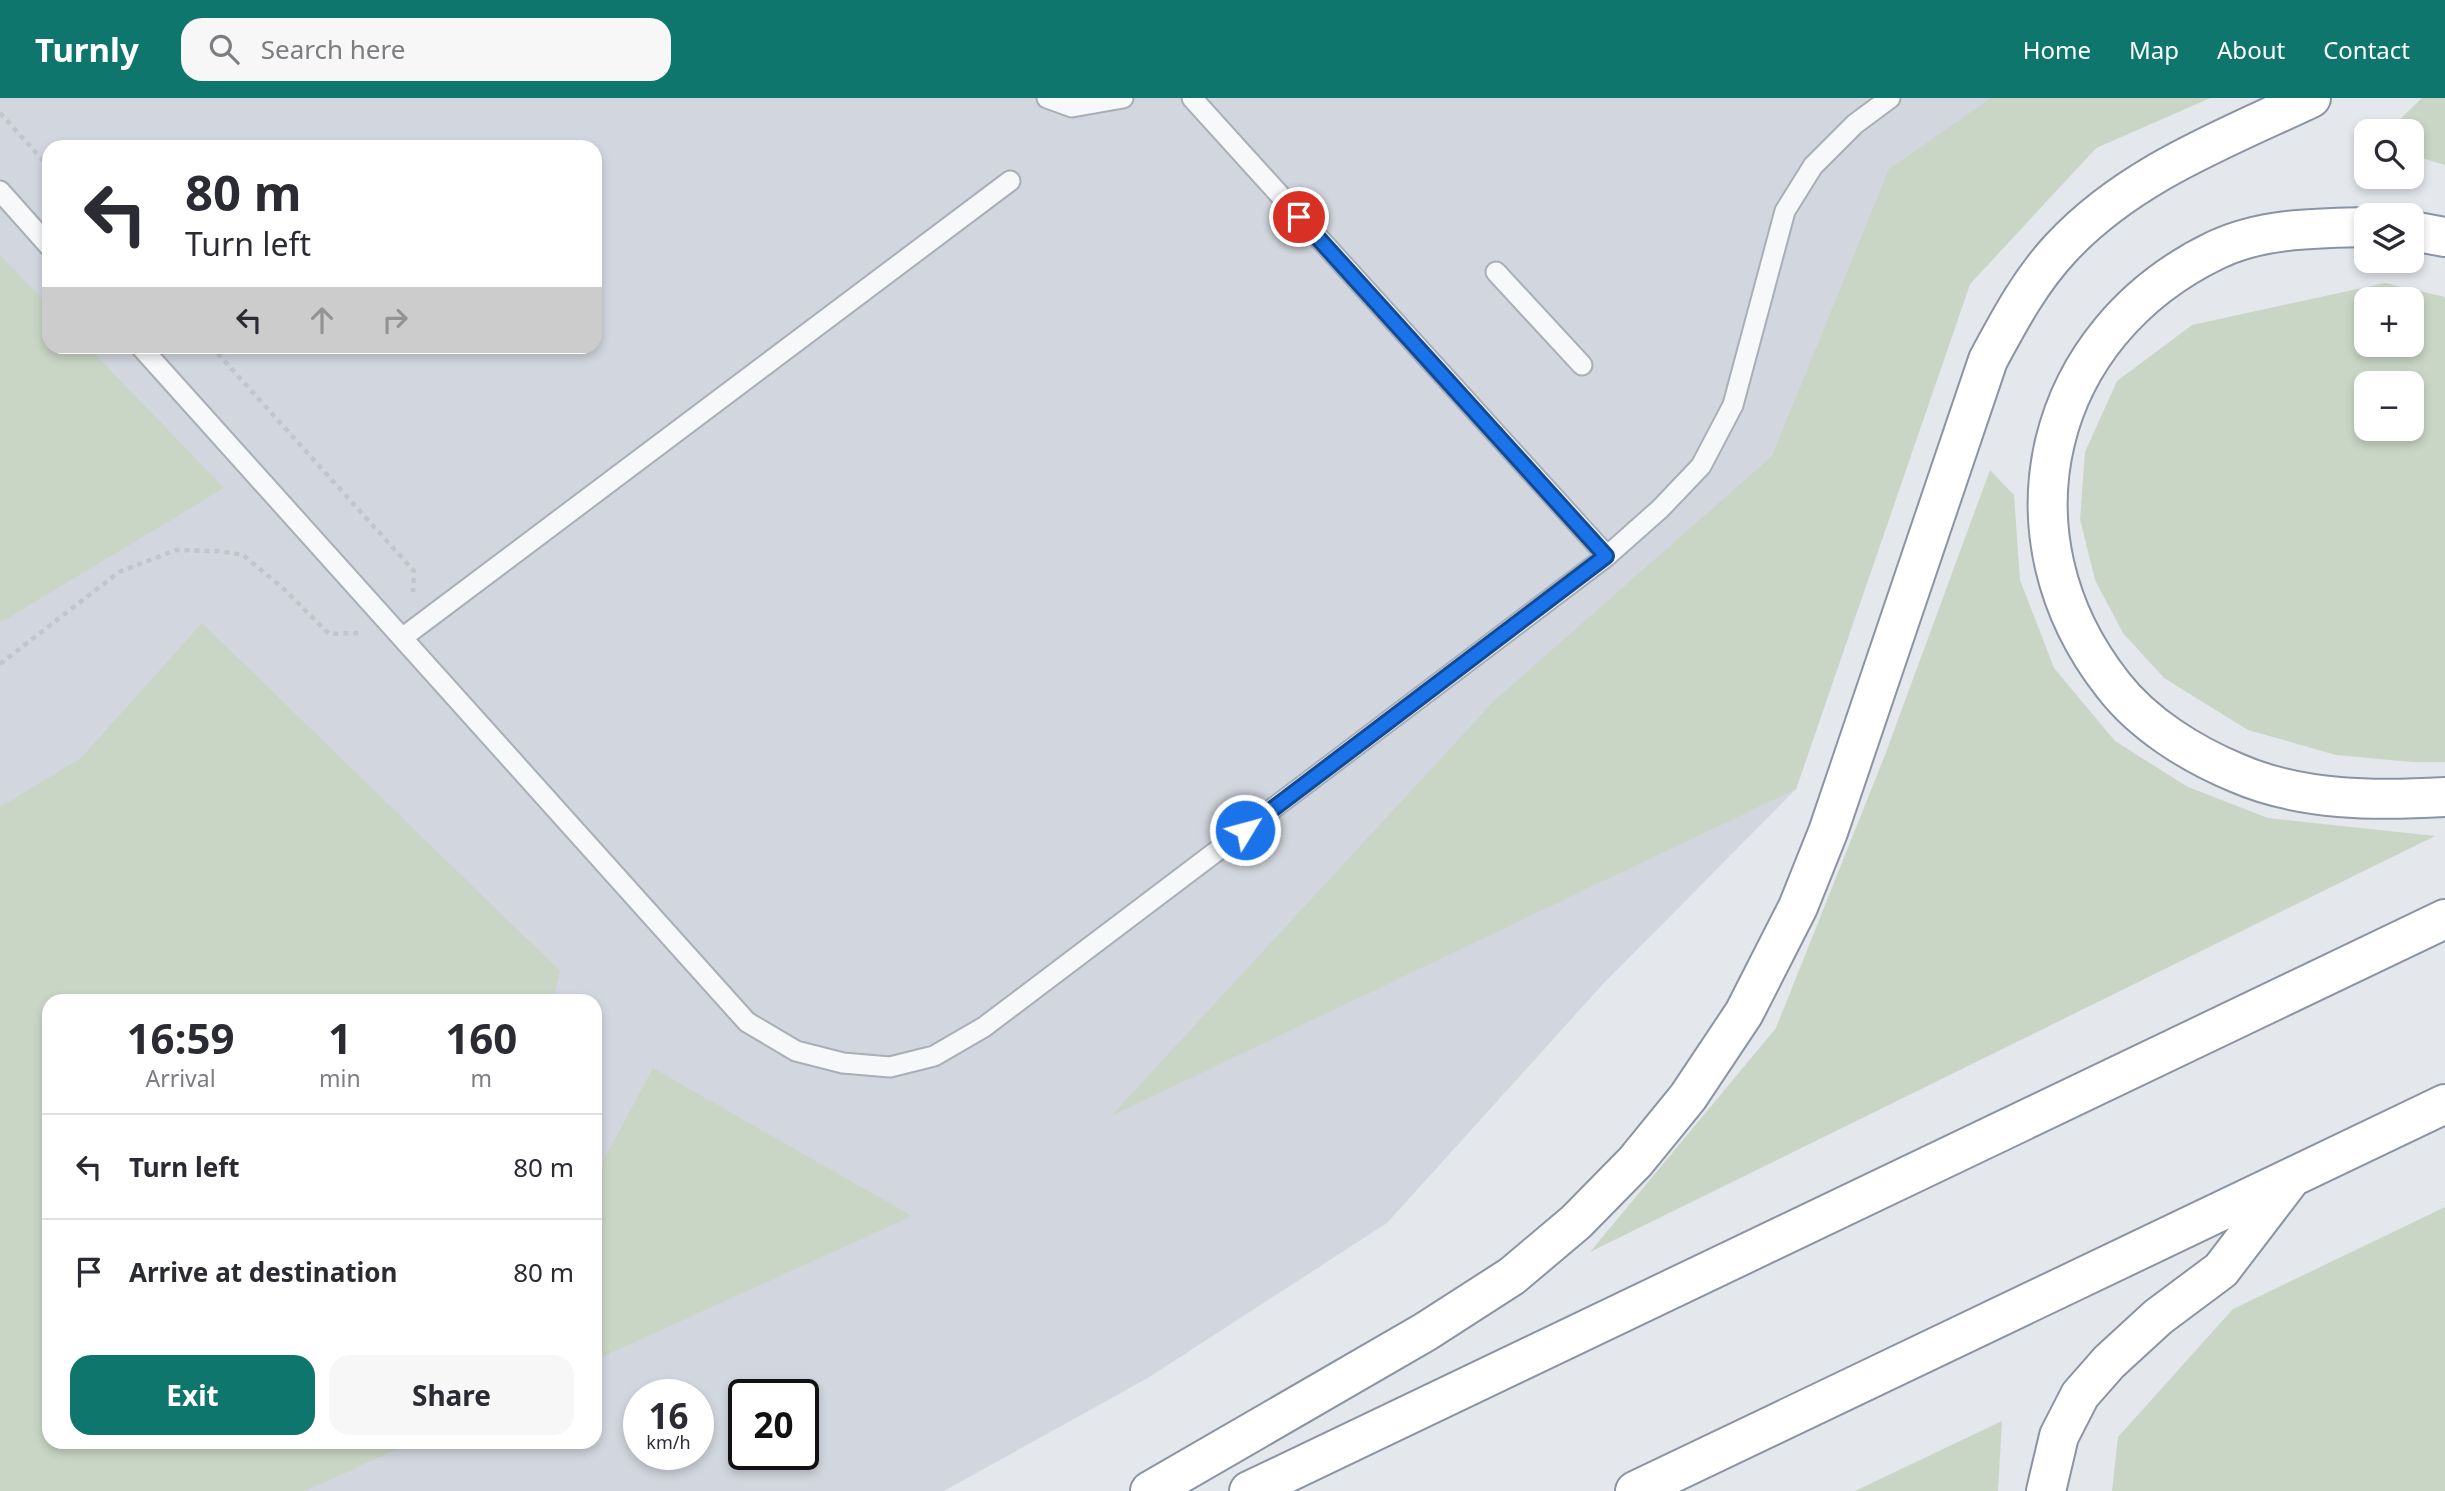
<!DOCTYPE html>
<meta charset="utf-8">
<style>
:root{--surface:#fff;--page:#f7f7f7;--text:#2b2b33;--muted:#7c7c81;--line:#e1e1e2;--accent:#0f766e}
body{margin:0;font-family:"Noto Sans",sans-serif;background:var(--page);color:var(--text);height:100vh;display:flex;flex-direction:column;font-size:26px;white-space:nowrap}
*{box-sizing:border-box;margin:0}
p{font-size:23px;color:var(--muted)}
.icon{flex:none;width:38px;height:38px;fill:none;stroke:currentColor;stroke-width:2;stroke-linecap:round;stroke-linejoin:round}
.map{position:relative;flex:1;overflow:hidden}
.details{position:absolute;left:42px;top:896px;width:560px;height:455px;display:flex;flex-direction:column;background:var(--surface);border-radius:21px;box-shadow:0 4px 10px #0003}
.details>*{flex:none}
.top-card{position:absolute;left:42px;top:42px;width:560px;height:214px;border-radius:21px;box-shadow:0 4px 10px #0003;background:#fff;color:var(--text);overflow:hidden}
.fabs{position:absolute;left:2354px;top:21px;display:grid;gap:14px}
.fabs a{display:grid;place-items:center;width:70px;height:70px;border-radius:14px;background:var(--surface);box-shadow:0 4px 10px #0003;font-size:35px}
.speed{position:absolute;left:623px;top:1281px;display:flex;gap:14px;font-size:35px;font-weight:700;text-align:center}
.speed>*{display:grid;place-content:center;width:91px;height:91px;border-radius:50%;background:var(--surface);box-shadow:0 4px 10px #0003;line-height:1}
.speed small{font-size:18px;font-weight:400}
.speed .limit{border:4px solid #111;border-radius:10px;background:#fff;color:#111}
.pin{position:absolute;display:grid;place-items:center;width:60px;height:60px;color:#fff;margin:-30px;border:4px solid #fff;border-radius:50%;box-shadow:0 2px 7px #0007}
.me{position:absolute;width:77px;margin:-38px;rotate:53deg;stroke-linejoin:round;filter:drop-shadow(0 0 5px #0008)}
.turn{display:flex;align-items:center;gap:24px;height:147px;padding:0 28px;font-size:32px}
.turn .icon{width:91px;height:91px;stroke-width:2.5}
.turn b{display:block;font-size:49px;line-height:60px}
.lanes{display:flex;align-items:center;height:66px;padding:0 28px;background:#0003;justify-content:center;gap:35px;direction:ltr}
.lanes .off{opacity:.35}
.eta{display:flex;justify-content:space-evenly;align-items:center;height:119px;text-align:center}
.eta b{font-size:42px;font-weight:700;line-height:49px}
.cta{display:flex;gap:14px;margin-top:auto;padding:14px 28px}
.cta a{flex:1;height:80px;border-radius:21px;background:var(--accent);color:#fff;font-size:28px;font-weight:700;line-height:80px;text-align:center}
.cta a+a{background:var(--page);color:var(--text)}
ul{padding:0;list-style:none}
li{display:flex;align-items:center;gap:21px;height:105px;padding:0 28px;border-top:2px solid var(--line)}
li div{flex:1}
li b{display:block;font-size:26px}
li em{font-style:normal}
header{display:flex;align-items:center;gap:42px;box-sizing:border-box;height:98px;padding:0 35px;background:var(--accent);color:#fff}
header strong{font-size:33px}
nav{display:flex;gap:38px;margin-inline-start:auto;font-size:24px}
.search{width:490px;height:63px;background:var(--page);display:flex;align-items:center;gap:18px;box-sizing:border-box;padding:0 24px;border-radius:21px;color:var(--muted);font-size:26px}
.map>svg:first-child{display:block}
.built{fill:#d2d6de;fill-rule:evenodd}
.green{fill:#c9d6c5;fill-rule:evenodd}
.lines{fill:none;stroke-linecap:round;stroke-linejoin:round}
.lane-casing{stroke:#a9aeb7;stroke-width:23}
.highway-casing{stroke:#8b94a3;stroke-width:42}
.path{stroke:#c2c5cb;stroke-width:4.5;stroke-dasharray:5 5;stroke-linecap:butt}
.lane{stroke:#f7f8fa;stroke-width:19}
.highway{stroke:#fff;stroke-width:38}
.route-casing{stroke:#114b97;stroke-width:18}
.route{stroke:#1a73e8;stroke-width:12}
</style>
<header>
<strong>Turnly</strong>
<div class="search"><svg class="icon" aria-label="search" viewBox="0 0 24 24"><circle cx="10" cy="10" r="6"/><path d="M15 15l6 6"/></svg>Search here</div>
<nav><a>Home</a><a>Map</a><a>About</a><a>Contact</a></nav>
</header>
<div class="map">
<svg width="2445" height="1393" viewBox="0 0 2445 1393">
<rect width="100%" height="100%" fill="#e4e7ec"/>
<path class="built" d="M0 0H2210L2096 50 1970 186 1796 691 1603 886 1387 1125 1146 1281 944 1393H0ZM49 49H595V248H49ZM49 903H595V1344H49ZM639 1297H698V1356H639ZM744 1297H803V1356H744Z"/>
<path class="green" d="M1991 0H2210L2096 50 1970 186 1796 691 1111 1018 1494 603 1772 358 1889 71Z
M2422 0H2445V67L2412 57V33H2388Z
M0 157 49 208V248L88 249 224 390 0 525Z
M2385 185 2445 199V664H2412L2336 657 2248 632 2164 580 2123 535 2095 482 2080 421 2085 354 2117 283 2192 227ZM2366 201H2412V247H2366ZM2366 285H2412V331H2366Z
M1990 372 2014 397 2020 482 2054 570 2115 643 2188 689 2268 720 2435 738 1590 1154 1776 930 1885 657Z
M202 525 560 873 553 903H49V1344H413L305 1393H0V709L81 660Z
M653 970 912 1118 595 1262V1078Z
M2445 1109V1393H2112L2118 1339 2233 1211Z
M2002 1323 1998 1393H1855Z"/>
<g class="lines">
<defs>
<path id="lane" d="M1047 0 1072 9 1123 0
M1192 0 1607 458
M0 93 49 148
M1496 174 1582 267
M140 248 747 924 796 953 843 965 890 969 934 958 984 929 1607 458 1660 411 1701 368 1733 307 1785 113 1813 68 1855 26 1890 0
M402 540 1010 83"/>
<path id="highway" d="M2366 129C2316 130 2262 130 2216 152 2043 235 1994 436 2113 587 2143 626 2191 656 2237 675 2301 703 2376 703 2445 699
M2412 133 2445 139
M1150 1393 1425 1234 1512 1178 1576 1124 1635 1064 1688 999 1744 915 1798 809 1828 734 1988 262C2009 223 2030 183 2061 150 2129 77 2222 42 2311 0
M1249 1393 2445 821
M1635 1393 2445 1006
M2046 1393 2059 1338 2080 1297 2109 1264 2158 1219 2221 1172 2289 1083"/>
</defs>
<use href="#lane" class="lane-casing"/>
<use href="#highway" class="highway-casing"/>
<path class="path" d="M0 15 49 69
M211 248 414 473 413 494
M0 566 119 474 176 452 219 453 243 457 284 491 329 536 359 535"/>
<use href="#lane" class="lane"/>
<use href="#highway" class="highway"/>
</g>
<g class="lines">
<defs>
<path id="route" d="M1245 732 1606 458 1299 119"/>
</defs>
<use href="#route" class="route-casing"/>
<use href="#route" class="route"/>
</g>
</svg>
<div class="fabs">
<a><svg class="icon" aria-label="search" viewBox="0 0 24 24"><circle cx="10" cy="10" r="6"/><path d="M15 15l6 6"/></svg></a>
<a><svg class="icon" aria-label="layers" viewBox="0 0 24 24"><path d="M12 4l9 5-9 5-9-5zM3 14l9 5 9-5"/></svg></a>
<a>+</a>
<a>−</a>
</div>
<div class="speed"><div>16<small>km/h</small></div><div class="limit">20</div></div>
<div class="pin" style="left:1299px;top:119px;background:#d93025"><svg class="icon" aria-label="arrive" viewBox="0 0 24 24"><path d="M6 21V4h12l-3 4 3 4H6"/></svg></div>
<svg class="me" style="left:1245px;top:732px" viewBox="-20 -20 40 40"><circle r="17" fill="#1a73e8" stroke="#fff" stroke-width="3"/><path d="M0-11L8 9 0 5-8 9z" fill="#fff"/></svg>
<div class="top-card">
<div class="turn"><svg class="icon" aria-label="left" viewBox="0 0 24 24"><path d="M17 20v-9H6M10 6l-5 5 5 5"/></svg><div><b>80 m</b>Turn left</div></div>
<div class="lanes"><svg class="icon" aria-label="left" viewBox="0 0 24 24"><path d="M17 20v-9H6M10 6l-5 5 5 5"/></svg><svg class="icon off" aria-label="ahead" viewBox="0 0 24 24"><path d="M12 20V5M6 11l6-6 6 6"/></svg><svg class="icon off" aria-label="right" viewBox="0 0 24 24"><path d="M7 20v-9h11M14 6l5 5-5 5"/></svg></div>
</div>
<section class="details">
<div class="eta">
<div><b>16:59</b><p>Arrival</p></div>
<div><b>1</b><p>min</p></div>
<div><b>160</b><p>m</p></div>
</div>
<ul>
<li><svg class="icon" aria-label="left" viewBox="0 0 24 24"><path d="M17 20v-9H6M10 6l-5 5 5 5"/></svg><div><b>Turn left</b></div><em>80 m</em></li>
<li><svg class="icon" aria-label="arrive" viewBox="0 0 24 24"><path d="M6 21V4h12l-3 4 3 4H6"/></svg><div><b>Arrive at destination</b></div><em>80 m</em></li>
</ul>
<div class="cta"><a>Exit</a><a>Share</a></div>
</section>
</div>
